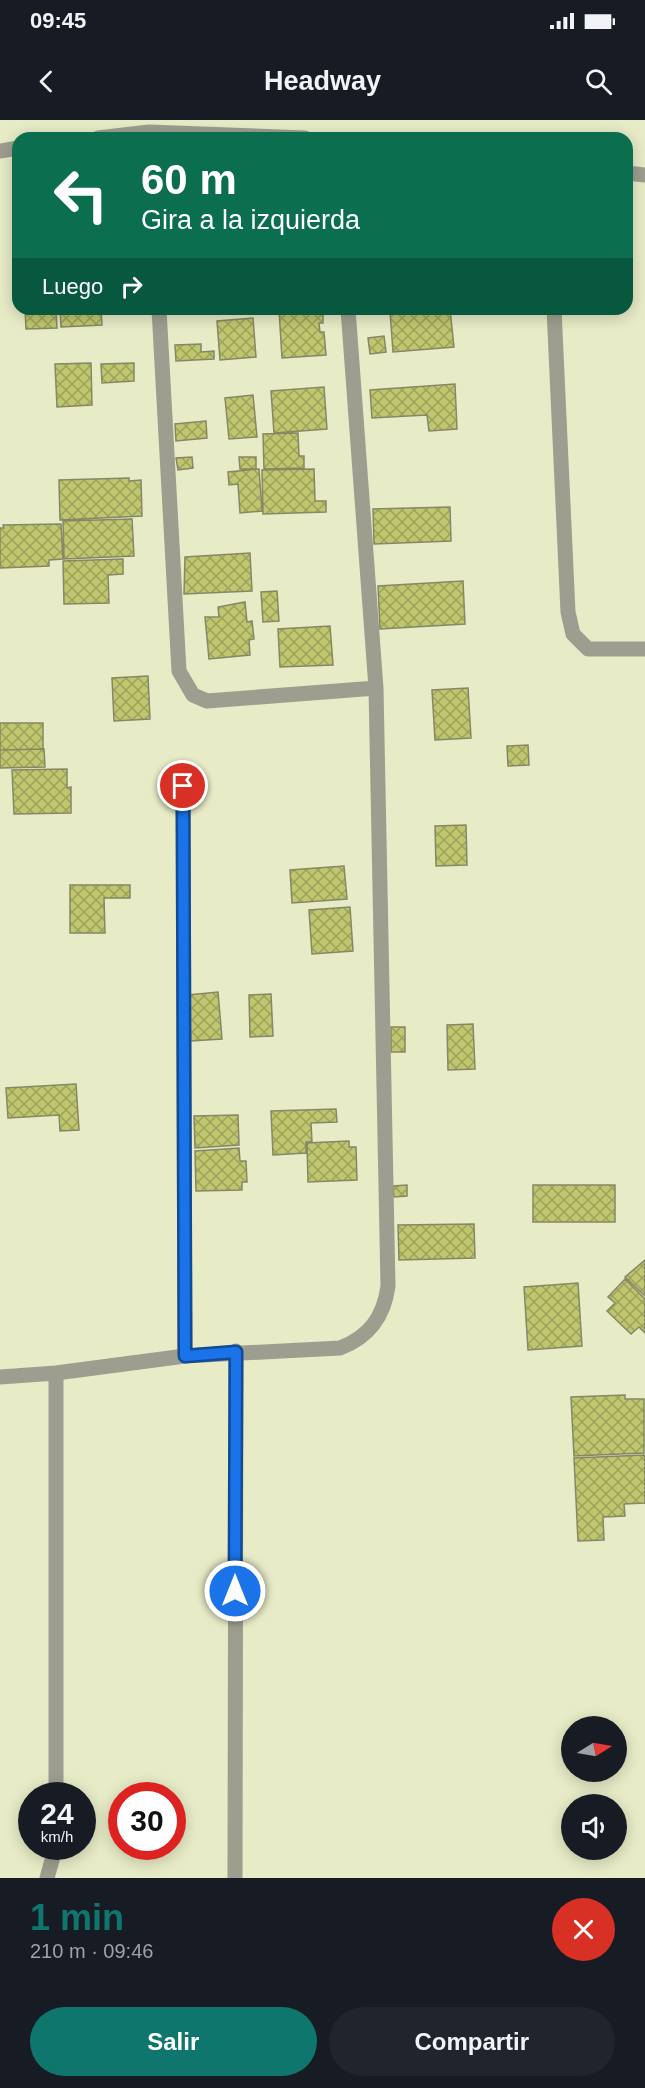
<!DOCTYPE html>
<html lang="es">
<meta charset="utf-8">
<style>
:root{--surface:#171b24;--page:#20242c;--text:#f1f3f6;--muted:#9ea1a6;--accent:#0f766e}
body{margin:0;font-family:Helvetica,sans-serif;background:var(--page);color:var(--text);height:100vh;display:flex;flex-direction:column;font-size:22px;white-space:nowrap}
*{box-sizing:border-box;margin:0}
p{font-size:20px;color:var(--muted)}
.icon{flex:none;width:33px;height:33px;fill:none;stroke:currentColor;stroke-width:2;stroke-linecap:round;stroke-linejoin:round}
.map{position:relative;height:1758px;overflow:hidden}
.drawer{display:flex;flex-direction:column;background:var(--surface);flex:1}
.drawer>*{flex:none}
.top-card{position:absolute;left:12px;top:12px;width:621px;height:183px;border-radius:18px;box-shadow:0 3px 15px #0003;background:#0b6e4f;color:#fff;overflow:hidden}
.needle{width:39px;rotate:79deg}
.buttons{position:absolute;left:561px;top:1596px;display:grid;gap:12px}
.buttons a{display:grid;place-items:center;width:66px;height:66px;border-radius:50%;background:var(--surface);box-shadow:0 3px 15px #0003;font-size:30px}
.speed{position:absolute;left:18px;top:1662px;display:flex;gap:12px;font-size:30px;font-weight:700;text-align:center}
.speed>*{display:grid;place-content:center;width:78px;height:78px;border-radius:50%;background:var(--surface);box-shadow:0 3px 15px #0003;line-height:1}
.speed small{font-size:15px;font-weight:400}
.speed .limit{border:9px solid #d22;background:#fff;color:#111}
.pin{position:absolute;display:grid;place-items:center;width:51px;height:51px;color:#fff;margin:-26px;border:3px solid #fff;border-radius:50%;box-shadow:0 2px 6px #0007}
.me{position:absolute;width:66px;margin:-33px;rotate:0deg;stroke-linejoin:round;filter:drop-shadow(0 0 4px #0008)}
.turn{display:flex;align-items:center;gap:21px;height:126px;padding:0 30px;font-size:27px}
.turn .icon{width:78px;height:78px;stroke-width:2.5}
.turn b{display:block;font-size:42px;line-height:51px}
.then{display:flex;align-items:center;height:57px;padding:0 30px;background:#0003;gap:12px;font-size:22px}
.round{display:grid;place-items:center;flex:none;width:63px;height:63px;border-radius:32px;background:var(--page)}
.overview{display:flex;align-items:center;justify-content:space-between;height:102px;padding:0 30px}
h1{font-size:36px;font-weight:700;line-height:45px;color:var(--accent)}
.button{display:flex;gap:12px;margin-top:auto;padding:12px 30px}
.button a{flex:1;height:69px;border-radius:36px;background:var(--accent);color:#fff;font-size:24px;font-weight:700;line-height:69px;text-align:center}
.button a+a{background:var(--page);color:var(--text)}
.status{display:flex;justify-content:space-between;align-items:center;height:42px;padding:0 30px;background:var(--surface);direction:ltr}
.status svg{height:16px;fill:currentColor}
header{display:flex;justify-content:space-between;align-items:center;height:78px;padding:0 30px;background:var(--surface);font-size:27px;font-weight:700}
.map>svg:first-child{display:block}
.building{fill:url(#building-cross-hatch);stroke:#858866;stroke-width:1.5}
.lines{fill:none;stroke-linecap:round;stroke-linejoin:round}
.street{stroke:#9d9e8f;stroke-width:15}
.route-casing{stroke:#114b97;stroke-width:15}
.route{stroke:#1a73e8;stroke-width:10}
</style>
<div class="status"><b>09:45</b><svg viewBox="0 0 49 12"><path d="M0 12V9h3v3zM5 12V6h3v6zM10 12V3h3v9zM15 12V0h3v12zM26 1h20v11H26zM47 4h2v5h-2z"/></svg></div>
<header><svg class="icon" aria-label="back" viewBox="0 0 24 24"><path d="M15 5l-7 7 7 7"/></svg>Headway<svg class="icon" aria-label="search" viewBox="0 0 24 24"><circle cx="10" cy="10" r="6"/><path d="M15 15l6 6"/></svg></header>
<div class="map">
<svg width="645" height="1758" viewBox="0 0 645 1758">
<defs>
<pattern id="building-cross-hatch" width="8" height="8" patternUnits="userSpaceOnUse" patternTransform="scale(1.5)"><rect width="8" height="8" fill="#c0c66e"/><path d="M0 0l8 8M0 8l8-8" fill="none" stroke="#9da25b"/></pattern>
</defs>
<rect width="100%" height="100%" fill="#e7ebc6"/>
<path class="building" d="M25 189H56L57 208 26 209Z
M60 189H101L102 205 61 207Z
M323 189V203H319L320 212H324L326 235 282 238 279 190Z
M416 189H450L454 227 393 232 390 191Z
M253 198 256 237 220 240 217 201Z
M384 216 386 232 370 234 368 218Z
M201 224V232L214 231V239L176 241 175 225Z
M91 243 92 285 57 287 55 244Z
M134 243V261L102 263 101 244Z
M455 264 457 309 429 311 427 295 372 298 370 270Z
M324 267 327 309 274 313 271 271Z
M253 275 257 317 229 319 225 278Z
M206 301 207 318 176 321 175 304Z
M298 313 299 336H304V348L264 349 263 314Z
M192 337 193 348 178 350 176 338Z
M239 337H256V349H240Z
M259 349 262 391 240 393 238 364 229 365 228 352Z
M314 349 315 381H326V392L263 394 262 350Z
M129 358V361L141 360 142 396 60 400 59 360Z
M450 387 451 421 374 424 373 389Z
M132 399 134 436 64 439 63 401Z
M61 404 63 439 49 440V446L0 448V408H4L3 405Z
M250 433 252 471 184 474 185 437Z
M123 439V454L108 455 109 483 64 484 63 441Z
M463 461 465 504 380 509 378 466Z
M277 471 279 501 263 502 261 472Z
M245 482 247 502 252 501 254 519 249 520 250 535 209 539 205 497H219L218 487Z
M330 506 333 545 280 547 278 509Z
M148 556 150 599 114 601 112 558Z
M468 568 471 618 435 620 432 570Z
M0 603H43V629L0 630Z
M528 625 529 645 508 646 507 626Z
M44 629 45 647 0 648V630Z
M67 649V668L71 667V693L14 694 12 650Z
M466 705 467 745 436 746 435 706Z
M344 746 347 779 292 783 290 750Z
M70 765H130V778H104L105 813H70Z
M350 787 353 831 312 834 309 790Z
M218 872 222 919 191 921 188 875Z
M271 874 273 916 250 917 249 875Z
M473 904 475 949 448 950 447 905Z
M391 907H405V932H391Z
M76 964 79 1010 60 1011 59 995 8 998 6 968Z
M336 989 337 1002 311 1003 312 1022H306V1033L273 1035 271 991Z
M238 995 239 1025 195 1028 194 996Z
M349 1021V1027H356L357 1060 308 1062 307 1023Z
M239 1028 240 1041H246L247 1062H242V1070L196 1071 195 1031Z
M407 1065V1076L394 1077 393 1066Z
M533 1065H615V1102H533Z
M474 1104 475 1138 399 1140 398 1105Z
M645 1140V1176L625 1157Z
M625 1159 645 1179V1213L639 1207 631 1214 607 1191 615 1183 608 1177Z
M578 1163 582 1226 528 1230 524 1167Z
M625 1275V1279H644V1333L574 1336 571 1277Z
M645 1335V1383L624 1384 625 1396 603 1397 604 1420 578 1421 574 1338Z"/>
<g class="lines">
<path class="street" d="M98 18 149 12 305 18
M0 31 18 28
M627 53 645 55
M159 189 179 551 193 575 207 581 376 568
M554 189 568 492 573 514 588 529H645
M183 666 185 1236
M0 1257 56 1253 185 1236 340 1228C369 1217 384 1197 388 1166L376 568 348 189
M56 1676V1253
M47 1758 56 1726
M235 1758 236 1231"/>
</g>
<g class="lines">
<defs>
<path id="route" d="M183 666 185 1236 236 1232 235 1471"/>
</defs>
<use href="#route" class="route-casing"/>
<use href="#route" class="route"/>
</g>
</svg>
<div class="buttons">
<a><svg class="needle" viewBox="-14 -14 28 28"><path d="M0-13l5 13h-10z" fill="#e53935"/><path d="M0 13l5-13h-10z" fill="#9ea1a6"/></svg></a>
<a><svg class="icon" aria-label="sound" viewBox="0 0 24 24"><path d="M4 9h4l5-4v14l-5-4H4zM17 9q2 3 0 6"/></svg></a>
</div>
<div class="speed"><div>24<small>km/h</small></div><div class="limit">30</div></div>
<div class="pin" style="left:183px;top:666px;background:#d93025"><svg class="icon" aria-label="arrive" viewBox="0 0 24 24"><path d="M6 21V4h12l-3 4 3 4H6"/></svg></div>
<svg class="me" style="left:235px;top:1471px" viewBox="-20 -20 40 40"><circle r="17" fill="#1a73e8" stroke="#fff" stroke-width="3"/><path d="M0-11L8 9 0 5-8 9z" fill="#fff"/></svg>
<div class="top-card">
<div class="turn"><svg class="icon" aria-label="left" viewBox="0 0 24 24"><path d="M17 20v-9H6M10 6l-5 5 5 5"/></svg><div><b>60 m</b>Gira a la izquierda</div></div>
<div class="then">Luego<svg class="icon" aria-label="right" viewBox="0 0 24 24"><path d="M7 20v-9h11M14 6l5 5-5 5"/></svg></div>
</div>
</div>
<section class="drawer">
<div class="overview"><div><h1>1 min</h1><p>210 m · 09:46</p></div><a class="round" style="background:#d93025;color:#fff"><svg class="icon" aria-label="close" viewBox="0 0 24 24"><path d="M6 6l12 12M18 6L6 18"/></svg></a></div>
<div class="button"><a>Salir</a><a>Compartir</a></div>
</section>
